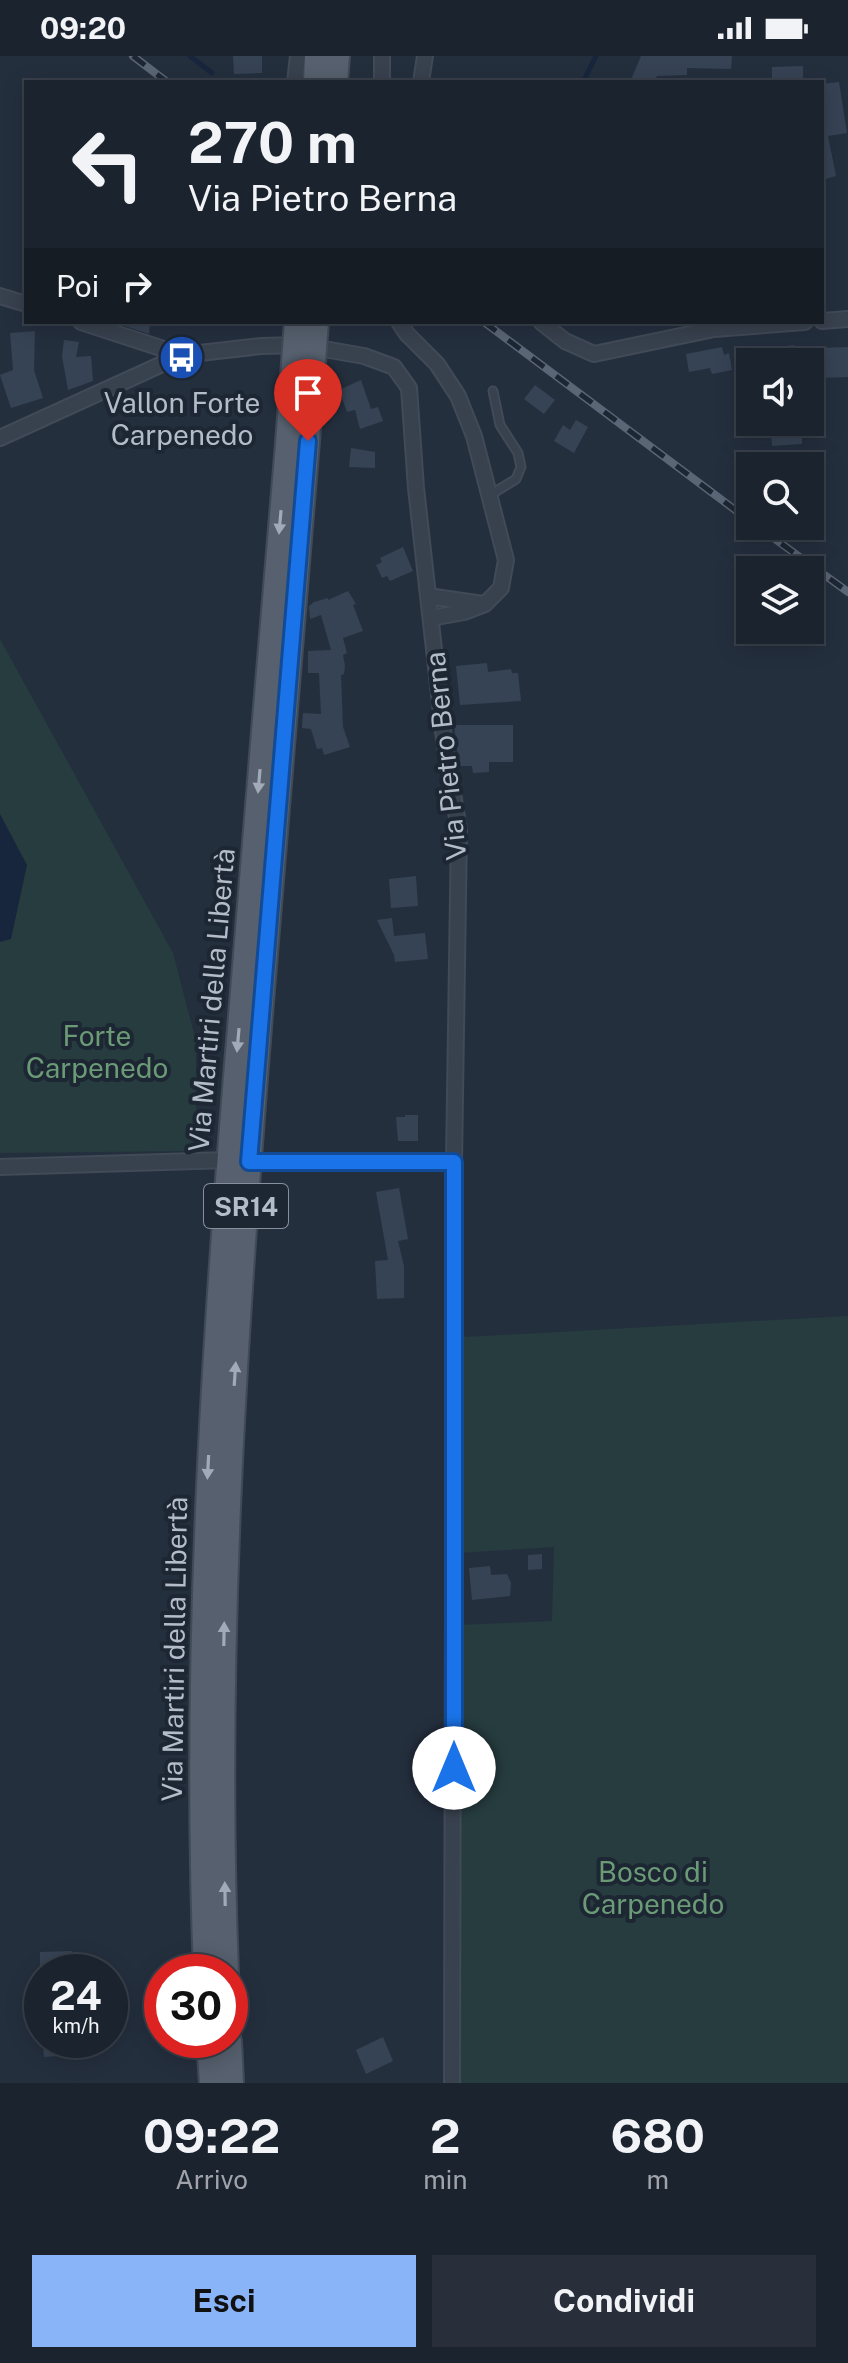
<!DOCTYPE html>
<html lang="it">
<meta charset="utf-8">
<style>
:root{--surface:#1b232e;--page:#282f3a;--text:#f1f3f6;--muted:#a0a4aa;--line:#39404a;--accent:#8ab4f8}
body{margin:0;font-family:"Public Sans",sans-serif;background:var(--page);color:var(--text);height:100vh;display:flex;flex-direction:column;font-size:30px;white-space:nowrap}
*{box-sizing:border-box;margin:0}
p{font-size:26px;color:var(--muted)}
.icon{flex:none;width:44px;height:44px;fill:none;stroke:currentColor;stroke-width:2;stroke-linecap:round;stroke-linejoin:round}
.map{position:relative;height:2027px;overflow:hidden}
.sheet{display:flex;flex-direction:column;background:var(--surface);flex:1}
.sheet>*{flex:none}
.banner{position:absolute;left:24px;top:24px;width:800px;height:244px;border-radius:0px;box-shadow:0 4px 20px #0003,0 0 0 2px var(--line);background:#1b232e;color:var(--text);overflow:hidden}
.buttons{position:absolute;left:736px;top:292px;display:grid;gap:16px}
.buttons a{display:grid;place-items:center;width:88px;height:88px;border-radius:0px;background:var(--surface);box-shadow:0 4px 20px #0003,0 0 0 2px var(--line);font-size:40px}
.speed{position:absolute;left:24px;top:1898px;display:flex;gap:16px;font-size:40px;font-weight:700;text-align:center}
.speed>*{display:grid;place-content:center;width:104px;height:104px;border-radius:50%;background:var(--surface);box-shadow:0 4px 20px #0003,0 0 0 2px var(--line);line-height:1}
.speed small{font-size:20px;font-weight:400}
.speed .limit{border:12px solid #d22;background:#fff;color:#111}
.pin{position:absolute;display:grid;place-items:center;width:68px;height:68px;color:#fff;margin:-82px -34px;border-radius:50% 50% 50% 0;rotate:-45deg;box-shadow:0 0 8px #0007}
.pin .icon{rotate:45deg}
.me{position:absolute;width:88px;margin:-44px;rotate:0deg;stroke-linejoin:round;filter:drop-shadow(0 0 6px #0008)}
.turn{display:flex;align-items:center;gap:28px;height:168px;padding:0 32px;font-size:36px}
.turn .icon{width:104px;height:104px;stroke-width:2.5}
.turn b{display:block;font-size:56px;line-height:68px}
.then{display:flex;align-items:center;height:76px;padding:0 32px;background:#0003;gap:16px;font-size:30px}
.eta{display:flex;justify-content:space-evenly;align-items:center;height:136px;text-align:center}
.eta b{font-size:48px;font-weight:700;line-height:56px}
.primary-button{display:flex;gap:16px;margin-top:auto;padding:16px 32px}
.primary-button a{flex:1;height:92px;border-radius:0px;background:var(--accent);color:#111;font-size:32px;font-weight:700;line-height:92px;text-align:center}
.primary-button a+a{background:var(--page);color:var(--text)}
.status{display:flex;justify-content:space-between;align-items:center;height:56px;padding:0 40px;background:var(--surface);direction:ltr}
.status svg{height:22px;fill:currentColor}
.map>svg:first-child{display:block}
.green{fill:#263c3f}
.water{fill:#17263c}
.lines{fill:none;stroke-linecap:round;stroke-linejoin:round}
.stream{stroke:#17263c;stroke-width:5}
.building{fill:#364354}
.service-casing{stroke:#414a57;stroke-width:11}
.minor-casing{stroke:#414a57;stroke-width:18}
.primary-casing{stroke:#414a57;stroke-width:26}
.service{stroke:#38414e;stroke-width:7}
.minor{stroke:#38414e;stroke-width:14}
.primary{stroke:#56606e;stroke-width:22}
.rail-casing{stroke:#5a6575;stroke-width:8}
.rail{stroke:#1d2633;stroke-width:5;stroke-dasharray:15;stroke-linecap:butt}
.primary-bridge-casing{stroke:#414a57;stroke-width:26;stroke-linecap:butt}
.primary-bridge{stroke:#56606e;stroke-width:22}
.oneway{fill:#a1aab7}
.route-casing{stroke:#114b97;stroke-width:20}
.route{stroke:#1a73e8;stroke-width:14}
.labels{text-anchor:middle;dominant-baseline:central;stroke-width:8;stroke-linejoin:round;paint-order:stroke}
.shield{fill:#1d2633;stroke:#878f9c;stroke-width:2}
.shield-label{font-size:26px;font-weight:bold;fill:#b4bcc9}
.poi-label{font-size:28px;fill:#b4bcc9;stroke:#1d2633}
.street-label{font-size:28px;fill:#b4bcc9;stroke:#1d2633}
.park-label{font-size:28px;fill:#6b9a76;stroke:#1d2633}
</style>
<div class="status"><b>09:20</b><svg viewBox="0 0 49 12"><path d="M0 12V9h3v3zM5 12V6h3v6zM10 12V3h3v9zM15 12V0h3v12zM26 1h20v11H26zM47 4h2v5h-2z"/></svg></div>
<div class="map">
<svg width="848" height="2027" viewBox="0 0 848 2027">
<rect width="100%" height="100%" fill="#242f3e"/>
<path class="green" d="M0 583 173 897 196 985V1095L0 1097Z
M848 1260V2027H457L459 1569 552 1565 554 1491 459 1497 460 1277 466 1281Z"/>
<path class="water" d="M0 758 27 809 11 883 0 886Z"/>
<g class="lines">
<path class="stream" d="M190 0 212 17
M583 26 596 0"/>
</g>
<path class="building" d="M233 0H262V17L234 18Z
M641 0H732L731 13 687 12V19L657 20 654 26H630Z
M803 10V26H772V11Z
M839 26 847 77 828 80 836 120 822 124V28Z
M113 266H150L149 278Z
M35 275 34 314 43 342 11 352 0 319 13 314 10 277Z
M64 284 79 286 76 301 91 300 93 325 68 334 62 300Z
M794 289 796 306H772L771 292Z
M722 291 724 299 729 297 732 314 712 318 710 312 689 316 686 298Z
M848 291V321L821 322 819 292Z
M361 324 371 353 378 351 383 365 360 373 355 354 347 356 339 334Z
M535 329 555 344 544 358 524 343Z
M576 364 588 371 574 397 554 385 563 369 570 374Z
M770 366H802V388L772 390Z
M351 392 375 396V412L349 411Z
M403 491 413 515 390 525 387 520 382 522 376 509 382 506 380 502Z
M348 535 356 548 353 549 363 575 343 582 347 597 343 599 345 610 344 618 341 619 343 671 350 691 324 699 322 692 317 693 311 673 302 672 303 657 321 658 319 617H308V595L331 594 321 559 310 563 309 550 314 546 328 542V544Z
M487 607 488 616 511 613 512 617H518L521 645 460 649 456 610Z
M454 669H513V706H489V716L473 717 472 710H459Z
M416 820 418 850 391 852 389 823Z
M392 862 394 880 425 877 428 903 395 906 394 899 377 864Z
M405 1059H418V1085H398L396 1061H405Z
M399 1132 408 1183 398 1185 404 1210V1242L377 1243 375 1205 388 1204 376 1136Z
M542 1498V1513L528 1514V1499Z
M490 1510 491 1519 507 1518 511 1527 510 1540 472 1544 469 1512Z
M72 1895V1916H40V1896Z
M383 1981 393 2005 366 2018 356 1994Z
M72 1987 73 1999 44 2001 43 1989Z"/>
<g class="lines">
<defs>
<path id="service" d="M490 439 516 423 521 411 518 397 500 369 493 335"/>
<path id="minor" d="M295 26 298 0
M382 26V0
M421 26 425 0
M0 240 26 248
M822 265 848 263
M81 266 182 299
M399 266 407 278 437 308 458 340 474 380 506 504 501 532 485 548 464 556 431 562
M541 266 565 285 594 298 714 273 805 266
M0 382 182 299 261 290 301 289 364 300 394 311 409 332 416 432 444 683 459 774 454 1106H249
M428 540 483 548
M0 1111 228 1104
M452 2027 454 1106"/>
<path id="primary" d="M315 26 316 0
M336 26 338 0
M205 1916C192 1593 214 1270 241 948 256 761 271 575 287 388
M227 1916C214 1592 236 1269 262 946 277 759 293 572 308 385
M208 1984 211 2027
M230 1984 232 2027"/>
</defs>
<use href="#service" class="service-casing"/>
<use href="#minor" class="minor-casing"/>
<use href="#primary" class="primary-casing"/>
<use href="#service" class="service"/>
<use href="#minor" class="minor"/>
<use href="#primary" class="primary"/>
<defs>
<path id="rail" d="M133 0 167 26
M484 266 750 465
M757 470 848 536"/>
</defs>
<use href="#rail" class="rail-casing"/>
<use href="#rail" class="rail"/>
<defs>
<path id="primary-bridge" d="M308 385 317 266
M287 388 296 266"/>
</defs>
<use href="#primary-bridge" class="primary-bridge-casing"/>
<use href="#primary-bridge" class="primary-bridge"/>
</g>
<defs><path id="oneway-solid" d="M-6-.8H1V-3.2L6.5 0L1 3.2V.8H-6Z" transform="scale(2)"/></defs>
<g class="oneway">
<use href="#oneway-solid" transform="translate(280 466) rotate(95)"/>
<use href="#oneway-solid" transform="translate(259 725) rotate(95)"/>
<use href="#oneway-solid" transform="translate(238 984) rotate(95)"/>
<use href="#oneway-solid" transform="translate(235 1318) rotate(-86)"/>
<use href="#oneway-solid" transform="translate(208 1411) rotate(93)"/>
<use href="#oneway-solid" transform="translate(224 1578) rotate(-89)"/>
<use href="#oneway-solid" transform="translate(225 1838) rotate(-91)"/>
</g>
<g class="lines">
<defs>
<path id="route" d="M308 385 249 1106H454V1712"/>
</defs>
<use href="#route" class="route-casing"/>
<use href="#route" class="route"/>
</g>
<defs>
<symbol id="bus-disc" viewBox="-11 -11 22 22"><circle r="9.5" fill="#1a4fb4" stroke="#1d2633"/><path d="M-5-6H5V4H4V6H2V4H-2V6H-4V4H-5ZM-3.5-4V0h7V-4ZM-3.5 1.2v1.5H-2V1.2ZM2 1.2v1.5H3.5V1.2Z" fill="#fff"/></symbol>
</defs>
<g fill-rule="evenodd">
<use href="#bus-disc" x="156" y="276" width="51" height="51"/>
</g>
<g class="labels">
<rect class="shield" x="204" y="1128" width="84" height="44" rx="6"/>
<g class="shield-label">
<text x="246" y="1150">SR14</text>
</g>
<g class="poi-label">
<text x="182" y="346">Vallon Forte<tspan x="182" dy="32">Carpenedo</tspan></text>
</g>
<g class="street-label">
<text transform="translate(445 700) rotate(-96)">Via Pietro Berna</text>
<text transform="translate(211 944) rotate(-85)">Via Martiri della Libertà</text>
<text transform="translate(174 1593) rotate(-89)">Via Martiri della Libertà</text>
</g>
<g class="park-label">
<text x="97" y="979">Forte<tspan x="97" dy="32">Carpenedo</tspan></text>
<text x="653" y="1815">Bosco di<tspan x="653" dy="32">Carpenedo</tspan></text>
</g>
</g>
</svg>
<div class="buttons">
<a><svg class="icon" aria-label="sound" viewBox="0 0 24 24"><path d="M4 9h4l5-4v14l-5-4H4zM17 9q2 3 0 6"/></svg></a>
<a><svg class="icon" aria-label="search" viewBox="0 0 24 24"><circle cx="10" cy="10" r="6"/><path d="M15 15l6 6"/></svg></a>
<a><svg class="icon" aria-label="layers" viewBox="0 0 24 24"><path d="M12 4l9 5-9 5-9-5zM3 14l9 5 9-5"/></svg></a>
</div>
<div class="speed"><div>24<small>km/h</small></div><div class="limit">30</div></div>
<div class="pin" style="left:308px;top:385px;background:#d93025"><svg class="icon" aria-label="arrive" viewBox="0 0 24 24"><path d="M6 21V4h12l-3 4 3 4H6"/></svg></div>
<svg class="me" style="left:454px;top:1712px" viewBox="-20 -20 40 40"><circle r="19" fill="#fff"/><path d="M0-13L10 11 0 6-10 11z" fill="#1a73e8"/></svg>
<div class="banner">
<div class="turn"><svg class="icon" aria-label="left" viewBox="0 0 24 24"><path d="M17 20v-9H6M10 6l-5 5 5 5"/></svg><div><b>270 m</b>Via Pietro Berna</div></div>
<div class="then">Poi<svg class="icon" aria-label="right" viewBox="0 0 24 24"><path d="M7 20v-9h11M14 6l5 5-5 5"/></svg></div>
</div>
</div>
<section class="sheet">
<div class="eta">
<div><b>09:22</b><p>Arrivo</p></div>
<div><b>2</b><p>min</p></div>
<div><b>680</b><p>m</p></div>
</div>
<div class="primary-button"><a>Esci</a><a>Condividi</a></div>
</section>
